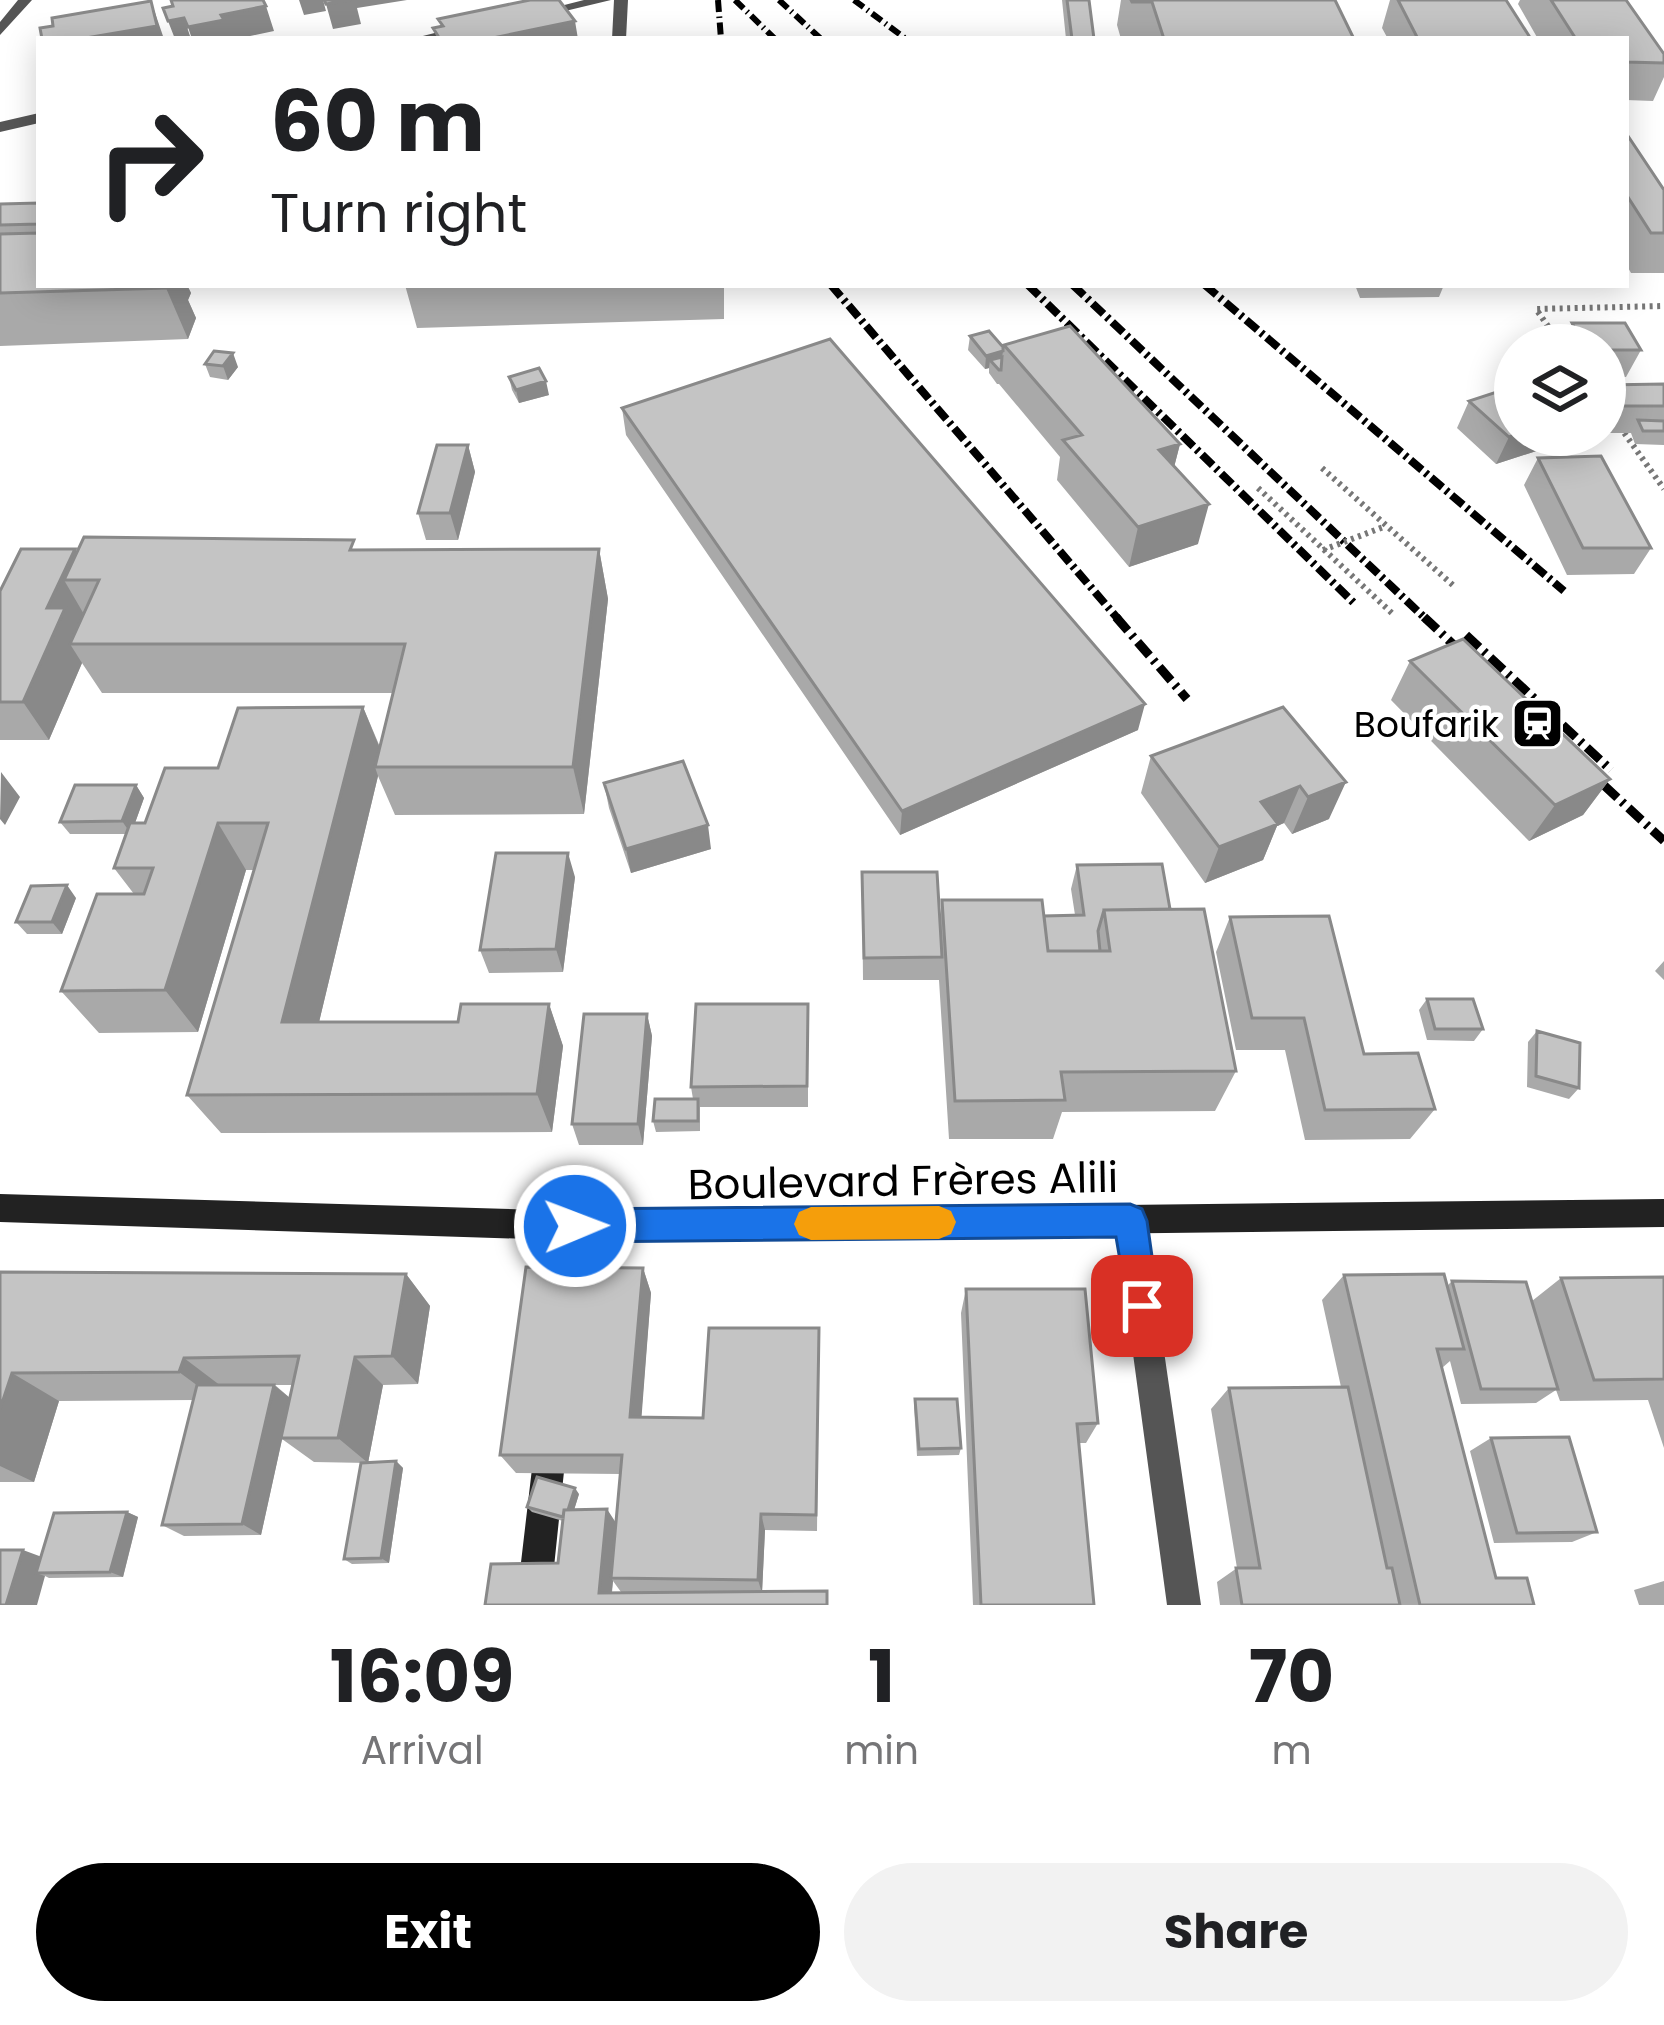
<!DOCTYPE html>
<meta charset="utf-8">
<style>
:root{--surface:#fff;--page:#f2f2f2;--text:#202124;--muted:#757577;--accent:#000}
body{margin:0;font-family:Poppins,sans-serif;background:var(--page);color:var(--text);height:100vh;display:flex;flex-direction:column;font-size:45px;white-space:nowrap}
*{box-sizing:border-box;margin:0}
p{font-size:39px;color:var(--muted)}
.icon{flex:none;width:66px;height:66px;fill:none;stroke:currentColor;stroke-width:2;stroke-linecap:round;stroke-linejoin:round}
.map{position:relative;height:1605px;overflow:hidden}
.details{display:flex;flex-direction:column;background:var(--surface);flex:1}
.details>*{flex:none}
.top-card{position:absolute;left:36px;top:36px;width:1593px;height:252px;border-radius:0px;box-shadow:0 6px 30px #0003;background:#fff;color:var(--text);overflow:hidden}
.fabs{position:absolute;left:1494px;top:324px;display:grid;gap:24px}
.fabs a{display:grid;place-items:center;width:132px;height:132px;border-radius:50%;background:var(--surface);box-shadow:0 6px 30px #0003;font-size:60px}
.pin{position:absolute;display:grid;place-items:center;width:102px;height:102px;color:#fff;margin:-51px;border-radius:24px;box-shadow:0 6px 18px #0006}
.me{position:absolute;width:132px;margin:-66px;rotate:89deg;stroke-linejoin:round;filter:drop-shadow(0 0 9px #0008)}
.turn{display:flex;align-items:center;gap:42px;height:252px;padding:0 36px;font-size:54px}
.turn .icon{width:156px;height:156px;stroke-width:2.5}
.turn b{display:block;font-size:84px;line-height:102px}
.eta{display:flex;justify-content:space-evenly;align-items:center;height:204px;text-align:center}
.eta b{font-size:72px;font-weight:700;line-height:84px}
.cta{display:flex;gap:24px;margin-top:auto;padding:24px 36px}
.cta a{flex:1;height:138px;border-radius:72px;background:var(--accent);color:#fff;font-size:48px;font-weight:700;line-height:138px;text-align:center}
.cta a+a{background:var(--page);color:var(--text)}
.map>svg:first-child{display:block}
.lines{fill:none;stroke-linecap:round;stroke-linejoin:round}
.path{stroke:#777;stroke-width:6;stroke-dasharray:3 4.5;stroke-linecap:butt}
.minor{fill:#555;fill-rule:evenodd}
.secondary{fill:#222;fill-rule:evenodd}
.rail-far2{stroke:#000;stroke-width:6;stroke-dasharray:12 4.5 1.5 4.5;stroke-linecap:butt}
.rail-far1{stroke:#000;stroke-width:8;stroke-dasharray:15 4.5 3 4.5;stroke-linecap:butt}
.rail{stroke:#000;stroke-width:9;stroke-dasharray:18 6 3 6;stroke-linecap:butt}
.path-bridge{stroke:#777;stroke-width:6;stroke-dasharray:3 4.5;stroke-linecap:butt}
.wall{fill:#a9a9a9;fill-rule:evenodd}
.shaded-wall{fill:#898989}
.building{fill:#c4c4c4;stroke:#898989;stroke-width:3}
.route{fill:#1a73e8;stroke:#114b97;stroke-width:3}
.slow{fill:#f59e0b}
.labels{text-anchor:middle;dominant-baseline:central;stroke-width:9;stroke-linejoin:round;paint-order:stroke}
.poi-label{font-size:36px;fill:#000;stroke:#fff;text-anchor:end}
.near-street-label{font-size:42px;fill:#000;stroke:#fff}
</style>
<div class="map">
<svg width="1664" height="1605" viewBox="0 0 1664 1605">
<rect width="100%" height="100%" fill="#fff"/>
<g class="lines">
<path class="path" d="M1561 345 1536 309 1664 306
M1620 427 1664 489
M1322 468 1456 588
M1258 488 1395 616"/>
<path class="minor" d="M18 0H32L0 35V22Z
M584 0H611L536 18 529 14Z
M614 0H628L626 39H612Z
M466 25 471 26V32L438 39H411Z
M39 113V123L0 132V122Z
M1130 1207 1140 1211 1145 1221 1201 1605H1167L1115 1221 1120 1211Z"/>
<path class="secondary" d="M0 1194 575 1211 1664 1199V1227L588 1240 578 1312 567 1316 556 1312 552 1301 559 1240 0 1222Z
M551 1427 562 1432 567 1443 550 1605H516L535 1443 540 1432Z"/>
<path class="rail-far2" d="M718 0 721 39
M735 0 775 39
M779 0 821 39
M854 0 906 39"/>
<path class="rail-far1" d="M831 285 1119 620
M1028 285 1354 603
M1073 285 1427 620
M1205 285 1564 591"/>
<path class="rail" d="M1116 617 1187 699
M1424 617 1475 665
M1466 635 1611 770
M1580 763 1664 841"/>
<path class="path-bridge" d="M1323 550 1386 526"/>
</g>
<path class="wall" d="M1062 0H1089L1094 39H1066Z
M1121 0H1335L1354 39H1121L1117 25Z
M1390 0H1506L1531 39H1388L1382 28Z
M1520 0H1626L1664 54V77L1653 101 1626 100V39H1538L1518 4Z
M1626 133 1664 190V273H1631L1626 264Z
M39 203V285H187L191 293 188 300 196 318 188 339 0 346V204Z
M405 285H724V319L417 328Z
M1355 285H1444L1439 297 1360 298Z
M1572 323 1641 350 1626 377H1605V345H1562Z
M970 336 1003 347 1004 345 1180 444 1174 467 1198 544 1129 567 1057 480 1060 457 999 384H997L989 373V368L985 369 968 350Z
M205 364 238 367 228 380 210 377Z
M509 377 549 395 519 403 512 390Z
M1664 384V445L1635 444 1631 433H1605V385Z
M1469 401 1515 435H1560L1555 445 1496 464 1457 428Z
M622 408 1138 730 900 835 626 435Z
M468 445 475 472 458 540H426L418 513Z
M1538 458 1651 548 1634 574 1567 575 1524 485Z
M599 549 608 599 584 814 395 815 378 776 319 1022H458L549 1004 563 1046 552 1132 221 1133 187 1095 254 870H246L198 1032 99 1033 61 991 134 894 114 868 127 834H70L60 822 136 785 144 798 135 823H145L218 768 363 707 380 747 393 693H102L82 663 49 740H0V591L77 552Z
M1410 661 1610 779 1583 815 1529 841 1391 700Z
M1283 707 1329 819 1292 834 1284 823 1277 826 1263 860 1205 883 1141 793 1151 756Z
M604 783 711 849 631 873 609 808Z
M1077 865 1170 909 1236 1071 1215 1111 1062 1112 1053 1139H949L939 980H863L862 872 940 922 942 900 1044 916 1075 915 1071 889Z
M575 877 563 972 489 973 480 950Z
M76 898 62 934H27L16 922Z
M1230 917 1364 1054 1435 1109 1410 1139 1305 1140 1285 1050H1236L1216 952Z
M1664 961V980L1655 971Z
M1427 999 1483 1029 1474 1041 1427 1040 1419 1010Z
M808 1004V1107H700V1131L656 1132 653 1121 693 1099 691 1087Z
M647 1014 652 1036 643 1145H579L572 1124Z
M1537 1031 1579 1088 1569 1099 1527 1087 1528 1042Z
M643 1268 651 1293 641 1417 703 1418 819 1351 817 1531 765 1530 762 1592 485 1605 558 1563 563 1521 532 1512 527 1507 579 1494 574 1510 616 1523 621 1474 516 1473 500 1455ZM613 1581 621 1592H691L612 1593Z
M0 1272 406 1274 430 1306 418 1384 383 1385 368 1463 396 1461 403 1468 389 1563 352 1564 344 1559 368 1463 314 1462 282 1439 261 1535 184 1536 162 1525 194 1400 59 1401 34 1482H0ZM275 1385H293L290 1398Z
M1344 1275 1447 1286 1452 1281 1532 1301 1561 1278 1664 1277V1448L1648 1400 1560 1401 1556 1390 1536 1403 1461 1404 1450 1361 1442 1368 1496 1578 1534 1605H1220L1217 1582 1237 1568 1211 1409 1229 1388 1341 1387 1322 1300Z
M966 1289 1098 1423 1086 1443H1079L1094 1605H973L961 1313Z
M915 1399 961 1448 959 1455 917 1456 914 1406Z
M1491 1438 1597 1532 1572 1542 1494 1543 1470 1451Z
M127 1512 138 1517 123 1577 49 1578 45 1576 0 1605 41 1556Z
M1664 1581V1605H1639L1634 1590Z"/>
<path class="shaded-wall" d="M299 0H323L326 11 304 15Z
M351 0H407L357 8 361 24 333 29 326 4Z
M151 1 164 39H80Z
M266 6 274 31 236 39H192L188 27 221 15Z
M184 18 191 39H175L168 21Z
M575 21 578 39H488Z
M167 285H187L191 293 188 300 196 318 188 339 166 288Z
M1003 351 1001 365 990 360 989 368 985 369 986 356Z
M233 353 238 367 228 380 223 366Z
M546 381 549 395 519 403 516 390Z
M1515 435H1560L1555 445 1496 464 1509 437Z
M1180 444 1170 483 1159 450Z
M468 445 475 472 458 540 450 513Z
M1209 504 1198 544 1129 567 1138 527Z
M75 549 93 580H64L85 616 70 644 82 663 49 740 23 702 47 608Z
M599 549 608 599 584 814 573 767Z
M1145 704 1138 730 900 835 902 811Z
M363 707 383 756 375 767 378 776 309 1064 282 1022Z
M1 772 20 797 5 825 0 819Z
M1610 779 1583 815 1529 841 1555 805Z
M1346 782 1329 819 1292 834 1308 797Z
M136 785 144 798 131 834 122 821Z
M1300 786 1284 823 1277 826 1263 860 1205 883 1219 847 1261 802Z
M218 823 246 870 198 1032 165 990Z
M708 825 711 849 631 873 626 849Z
M568 853 575 877 563 972 556 949Z
M67 885 76 898 62 934 52 922Z
M549 1004 563 1046 552 1132 537 1094Z
M647 1014 652 1036 643 1145 638 1124Z
M643 1268 651 1293 640 1437 630 1417Z
M406 1274 430 1306 418 1384 392 1356Z
M355 1357 383 1385 368 1463 338 1438Z
M184 1358 221 1386 217 1400 179 1372Z
M12 1373 59 1401 34 1482 0 1466V1409Z
M274 1385 291 1399 261 1535 242 1524Z
M396 1461 403 1468 389 1563 381 1558Z
M575 1488 579 1494 570 1523 565 1517Z
M607 1509 618 1526 611 1578 613 1581 610 1605 599 1593Z
M127 1512 138 1517 123 1577 110 1572Z
M761 1514 765 1530 762 1593 758 1580Z
M23 1550 50 1560 36 1573 45 1576 37 1605H6Z"/>
<path class="building" d="M171 0H263L266 6 221 15 224 20 188 27 184 18 168 21 163 8 173 6Z
M324 0H351L326 4Z
M530 0H559L575 21 488 39H440L433 28 443 26 438 19Z
M1067 0H1089L1094 39H1072Z
M1131 0H1335L1354 39H1164L1152 2H1132Z
M1398 0H1506L1531 39H1418Z
M1551 0H1626L1664 54V63L1626 62V39H1576Z
M151 1 157 26 80 39H42L40 28 53 26 52 18Z
M1626 133 1664 190V233H1651L1626 194Z
M39 203V224L0 225V204Z
M39 233V285H167L166 288 0 293V234Z
M1572 323H1625L1641 350H1605V345H1584Z
M1070 326 1180 444 1159 450 1209 504 1138 527 1063 440 1082 435 1004 345Z
M989 331 1003 347V351L986 356 970 336Z
M830 339 1145 704 902 811 622 408Z
M214 351 233 353 223 366 205 364Z
M1002 357 1001 370H999L990 360Z
M539 368 546 381 516 390 509 377Z
M1664 384V406H1609L1605 400V385Z
M1515 386V435L1509 437 1469 401Z
M1638 420 1664 421V431H1643Z
M437 445H468L450 513H418Z
M1601 456 1651 548H1583L1538 458Z
M84 537 354 540 350 550 599 549 573 767H375L405 644H70L99 580H64Z
M21 549H75L47 608H65L23 702H0V591Z
M1463 639 1610 779 1555 805 1410 661Z
M363 707 282 1022H458L461 1004H549L537 1094 187 1095 268 823H218L165 990 61 991 97 894H144L153 868H114L130 823H145L165 768H218L238 708Z
M1283 707 1346 782 1308 797 1300 786 1261 802 1278 824 1219 847 1151 756Z
M683 761 708 825 626 849 604 783Z
M75 785H136L122 821 60 822Z
M496 853H568L556 949 480 950Z
M1162 864 1170 909 1104 910 1098 931 1100 951H1048L1044 916 1084 915 1077 865Z
M862 872H937L942 957 864 958Z
M67 885 52 922H16L31 886Z
M942 900H1042L1048 951H1110L1104 910 1204 909 1236 1071 1061 1072 1065 1100 955 1101Z
M1329 916 1364 1054 1418 1053 1435 1109 1325 1110 1304 1018H1252L1230 917Z
M1427 999H1473L1483 1029H1435Z
M696 1004H808L807 1086 691 1087Z
M584 1014H647L638 1124H572Z
M1537 1031 1580 1043 1579 1088 1536 1076Z
M655 1099H698V1121H653Z
M526 1267 643 1268 630 1417 703 1418 709 1328H819L816 1515 761 1514 758 1580 611 1578 622 1455H500Z
M0 1272 406 1274 392 1356 355 1357 338 1438H281L299 1356 184 1358 179 1372 12 1373 0 1409Z
M1444 1274 1464 1349H1437L1496 1578H1527L1534 1605H1420L1344 1275Z
M1664 1277V1379L1594 1380 1561 1278Z
M1452 1281 1526 1282 1558 1389H1481Z
M966 1289H1085L1098 1423 1077 1424 1094 1605H981Z
M197 1385H274L242 1524 162 1525Z
M1348 1387 1387 1568H1392L1400 1605H1242L1236 1568H1260L1229 1388Z
M915 1399H957L961 1448 919 1449Z
M1569 1437 1597 1532 1517 1533 1491 1438Z
M396 1461 381 1558 344 1559 361 1463Z
M537 1477 575 1488 568 1510H564L563 1517 527 1507Z
M607 1509 599 1593 827 1591V1605H485L491 1564 558 1563 564 1510Z
M127 1512 110 1572 36 1573 54 1513Z
M0 1550H23L6 1605H0Z"/>
<path class="route" d="M1130 1204 1142 1209 1147 1221 1159 1306 1154 1318 1142 1323 1130 1318 1116 1237 575 1242 563 1237 558 1226 563 1214 575 1209Z"/>
<path class="slow" d="M939 1206 951 1211 956 1222 951 1234 939 1239 811 1240 799 1235 794 1224 799 1212 811 1207Z"/>
<defs>
<symbol id="station-square" viewBox="-11 -11 22 22"><rect x="-9" y="-9" width="18" height="18" rx="4" fill="#000" stroke="#fff"/><path d="M-3-6H3Q5-6 5-4V2Q5 4 3 4L4.5 6H3L1.5 4h-3L-3 6H-4.5L-3 4Q-5 4-5 2V-4Q-5-6-3-6ZM-3.5-4v3h7v-3ZM-3.5 1v1.5H-2V1ZM2 1v1.5H3.5V1Z" fill="#fff"/></symbol>
</defs>
<g fill-rule="evenodd">
<use href="#station-square" x="1508" y="694" width="59" height="59"/>
</g>
<g class="labels">
<g class="poi-label">
<text x="1499" y="724">Boufarik</text>
</g>
<g class="near-street-label">
<text transform="translate(903 1181) rotate(-1)">Boulevard Frères Alili</text>
</g>
</g>
</svg>
<div class="fabs">
<a><svg class="icon" aria-label="layers" viewBox="0 0 24 24"><path d="M12 4l9 5-9 5-9-5zM3 14l9 5 9-5"/></svg></a>
</div>
<div class="pin" style="left:1142px;top:1306px;background:#d93025"><svg class="icon" aria-label="arrive" viewBox="0 0 24 24"><path d="M6 21V4h12l-3 4 3 4H6"/></svg></div>
<svg class="me" style="left:575px;top:1226px" viewBox="-20 -20 40 40"><circle r="17" fill="#1a73e8" stroke="#fff" stroke-width="3"/><path d="M0-11L8 9 0 5-8 9z" fill="#fff"/></svg>
<div class="top-card">
<div class="turn"><svg class="icon" aria-label="right" viewBox="0 0 24 24"><path d="M7 20v-9h11M14 6l5 5-5 5"/></svg><div><b>60 m</b>Turn right</div></div>
</div>
</div>
<section class="details">
<div class="eta">
<div><b>16:09</b><p>Arrival</p></div>
<div><b>1</b><p>min</p></div>
<div><b>70</b><p>m</p></div>
</div>
<div class="cta"><a>Exit</a><a>Share</a></div>
</section>
